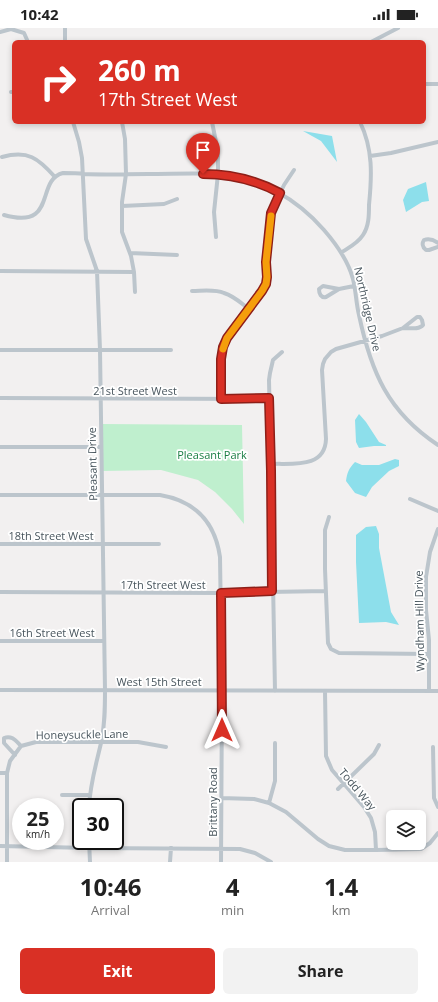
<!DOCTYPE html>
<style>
:root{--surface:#fff;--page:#f2f2f2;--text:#222;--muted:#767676;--accent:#d93025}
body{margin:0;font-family:"Open Sans",sans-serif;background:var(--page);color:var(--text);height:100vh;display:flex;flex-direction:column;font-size:15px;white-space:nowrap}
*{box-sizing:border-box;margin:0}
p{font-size:13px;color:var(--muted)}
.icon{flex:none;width:22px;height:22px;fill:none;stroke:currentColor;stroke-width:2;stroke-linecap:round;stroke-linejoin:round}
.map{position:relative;height:834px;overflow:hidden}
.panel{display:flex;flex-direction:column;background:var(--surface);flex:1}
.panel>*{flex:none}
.top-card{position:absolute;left:12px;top:12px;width:414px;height:84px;border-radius:6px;box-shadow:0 2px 6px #0003;background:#d93025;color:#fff;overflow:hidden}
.buttons{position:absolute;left:386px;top:782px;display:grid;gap:8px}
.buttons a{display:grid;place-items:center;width:40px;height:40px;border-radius:6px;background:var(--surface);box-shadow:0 2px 6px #0003;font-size:20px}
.speed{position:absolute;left:12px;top:770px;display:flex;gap:8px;font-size:20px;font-weight:700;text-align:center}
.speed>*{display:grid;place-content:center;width:52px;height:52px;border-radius:50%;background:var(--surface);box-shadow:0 2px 6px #0003;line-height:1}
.speed small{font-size:10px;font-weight:400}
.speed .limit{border:2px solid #111;border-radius:6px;background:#fff;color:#111}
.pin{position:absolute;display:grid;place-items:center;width:34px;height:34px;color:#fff;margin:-41px -17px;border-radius:50% 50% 50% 0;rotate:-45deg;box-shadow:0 0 4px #0007}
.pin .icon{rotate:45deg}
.me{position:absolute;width:44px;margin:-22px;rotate:0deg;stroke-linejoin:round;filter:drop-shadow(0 0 3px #0008)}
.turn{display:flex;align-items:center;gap:14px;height:84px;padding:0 20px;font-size:18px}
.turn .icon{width:52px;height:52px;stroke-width:2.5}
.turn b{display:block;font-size:28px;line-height:34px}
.eta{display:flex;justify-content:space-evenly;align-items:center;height:68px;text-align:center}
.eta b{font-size:24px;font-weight:700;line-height:28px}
.button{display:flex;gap:8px;margin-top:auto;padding:8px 20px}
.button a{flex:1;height:46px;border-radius:6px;background:var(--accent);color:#fff;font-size:16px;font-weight:700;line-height:46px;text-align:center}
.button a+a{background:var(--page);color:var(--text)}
.status{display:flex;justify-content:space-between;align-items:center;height:28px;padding:0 20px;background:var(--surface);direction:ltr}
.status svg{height:11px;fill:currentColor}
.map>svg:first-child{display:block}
.green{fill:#bfefce}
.water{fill:#8ddfeb}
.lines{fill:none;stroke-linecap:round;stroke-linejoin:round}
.minor{stroke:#bcc5cc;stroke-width:4}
.route-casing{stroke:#8d1f18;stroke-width:10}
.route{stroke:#d93025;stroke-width:7}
.slow{stroke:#f59e0b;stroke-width:7}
.labels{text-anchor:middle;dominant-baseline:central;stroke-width:3.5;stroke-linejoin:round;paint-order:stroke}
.street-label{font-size:11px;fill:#48555d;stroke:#fff}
.park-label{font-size:11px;fill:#197e43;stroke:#fff}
</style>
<div class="status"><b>10:42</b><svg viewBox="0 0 49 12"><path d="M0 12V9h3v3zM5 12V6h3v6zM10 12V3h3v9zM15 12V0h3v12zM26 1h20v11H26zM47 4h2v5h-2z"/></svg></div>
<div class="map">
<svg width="438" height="834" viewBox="0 0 438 834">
<rect width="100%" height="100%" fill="#f2f0f0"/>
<path class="green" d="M101 396 242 397 244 496 232 481 215 464 198 452 161 442 102 443Z"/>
<path class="water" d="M303 103 332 108 337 134 321 113Z
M426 154 429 173 422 174 406 184 403 172 408 161Z
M359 386 366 394 379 414 386 417V418H374L359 420 356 414 355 392Z
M395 431 399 432V438L389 443 372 459 366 469 355 465 346 453C347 445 349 440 355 434L362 437H379Z
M376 498 379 506V520L391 584 399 597 386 594 359 595 356 534V507L366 499Z"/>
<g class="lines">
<path class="minor" d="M65 0V14
M0 4 11 1 24 5 28 14
M371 14 398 0
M424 56H438
M11 64H14
M73 94 79 114 82 130 86 211 97 243 100 322 105 662C105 680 105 697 101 715 96 737 90 756 89 779
M212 94 216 114 218 126V146L214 184 216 209
M370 128 391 125 438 114
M2 129C28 122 38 130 55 149
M122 178 164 176 177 171
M4 187C58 202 35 152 63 145 71 145 77 145 84 146 105 147 127 146 148 146 171 146 194 145 217 146 260 149 297 171 324 202 337 217 348 232 353 251 356 263 356 275 359 287 371 344 388 384 438 417
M438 215C434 212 429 210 424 212 422 215 422 219 426 222H429L438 219
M342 224C350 219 358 215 363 207 369 198 369 187 369 177 372 147 373 121 360 94
M130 225 177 227
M0 243 134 244 131 228 122 204V174L126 146 125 111 122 94
M134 244 135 264
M339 261 326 269C321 270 319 266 319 261L323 258 339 261 354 258
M192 263C202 263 215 261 224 265 234 268 241 275 249 281
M0 322H171
M0 370 269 371
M221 371V331L223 319 227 310 262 263 266 256 267 249 266 234 271 185 284 157 294 142
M0 419H101
M271 436C292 435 325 441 326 411L322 342 323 336 325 331 331 324 336 321 382 308 403 300 417 289H420L422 292 423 297C419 302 410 300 403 300
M0 467H160C195 473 215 494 220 529L222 662 221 834
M410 471 438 483
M329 489 325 502V541L328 615 331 621 339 625 429 626
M0 516H159
M0 564 221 565 326 563
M0 613H104
M0 662 438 663
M275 663 271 443 269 352 270 345 273 332 282 324
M325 663 326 728 332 742 364 779 371 790 375 804 376 822
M429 663V612L426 582V549L430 524 438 501
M433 719 434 770 438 779
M15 727 4 715V710C12 707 16 713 21 718
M0 745H7
M338 761 374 726 379 717
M62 767H89
M221 770 254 771 269 775 286 784 318 811 329 818 345 822H376L421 821 430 815 438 805
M269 775 275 753V715
M89 813 90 834
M0 818 89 820 240 821 255 825 271 834
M7 834V745L10 733 21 718 36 714H138L166 719
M170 834 171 820"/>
</g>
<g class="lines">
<defs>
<path id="route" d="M203 146C230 146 256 152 280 165L271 185 266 234 267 249 266 256 262 263 227 310 223 319 221 331V371L269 370 271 443 272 563 221 565 222 702"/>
</defs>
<use href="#route" class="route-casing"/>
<use href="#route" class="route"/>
<path class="slow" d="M223 321 227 310 262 263 266 256 267 249 266 234 271 188"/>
</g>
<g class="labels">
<g class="street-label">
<text transform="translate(368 281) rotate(77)">Northridge Drive</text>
<text x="135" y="362">21st Street West</text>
<text transform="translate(92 436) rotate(-91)">Pleasant Drive</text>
<text x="51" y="507">18th Street West</text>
<text x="163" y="556">17th Street West</text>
<text transform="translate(419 593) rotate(-91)">Wyndham Hill Drive</text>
<text x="52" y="604">16th Street West</text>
<text x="159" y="653">West 15th Street</text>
<text transform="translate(82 706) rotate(-1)">Honeysuckle Lane</text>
<text transform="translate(358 761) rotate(50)">Todd Way</text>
<text transform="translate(212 774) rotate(-90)">Brittany Road</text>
</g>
<g class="park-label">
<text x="212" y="426">Pleasant Park</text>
</g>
</g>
</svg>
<div class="buttons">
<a><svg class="icon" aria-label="layers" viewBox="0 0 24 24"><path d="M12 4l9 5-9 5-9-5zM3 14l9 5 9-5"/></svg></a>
</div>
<div class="speed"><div>25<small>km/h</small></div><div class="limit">30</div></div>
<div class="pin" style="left:203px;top:146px;background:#d93025"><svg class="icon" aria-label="arrive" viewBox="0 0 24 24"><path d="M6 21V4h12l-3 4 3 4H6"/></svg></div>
<svg class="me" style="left:222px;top:702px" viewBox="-20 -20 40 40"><path d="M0-17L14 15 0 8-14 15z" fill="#d93025" stroke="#fff" stroke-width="4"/></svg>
<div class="top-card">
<div class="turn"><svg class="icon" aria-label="right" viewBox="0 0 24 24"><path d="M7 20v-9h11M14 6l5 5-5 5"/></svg><div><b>260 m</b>17th Street West</div></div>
</div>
</div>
<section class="panel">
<div class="eta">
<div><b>10:46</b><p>Arrival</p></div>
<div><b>4</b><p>min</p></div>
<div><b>1.4</b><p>km</p></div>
</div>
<div class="button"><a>Exit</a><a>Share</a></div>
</section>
